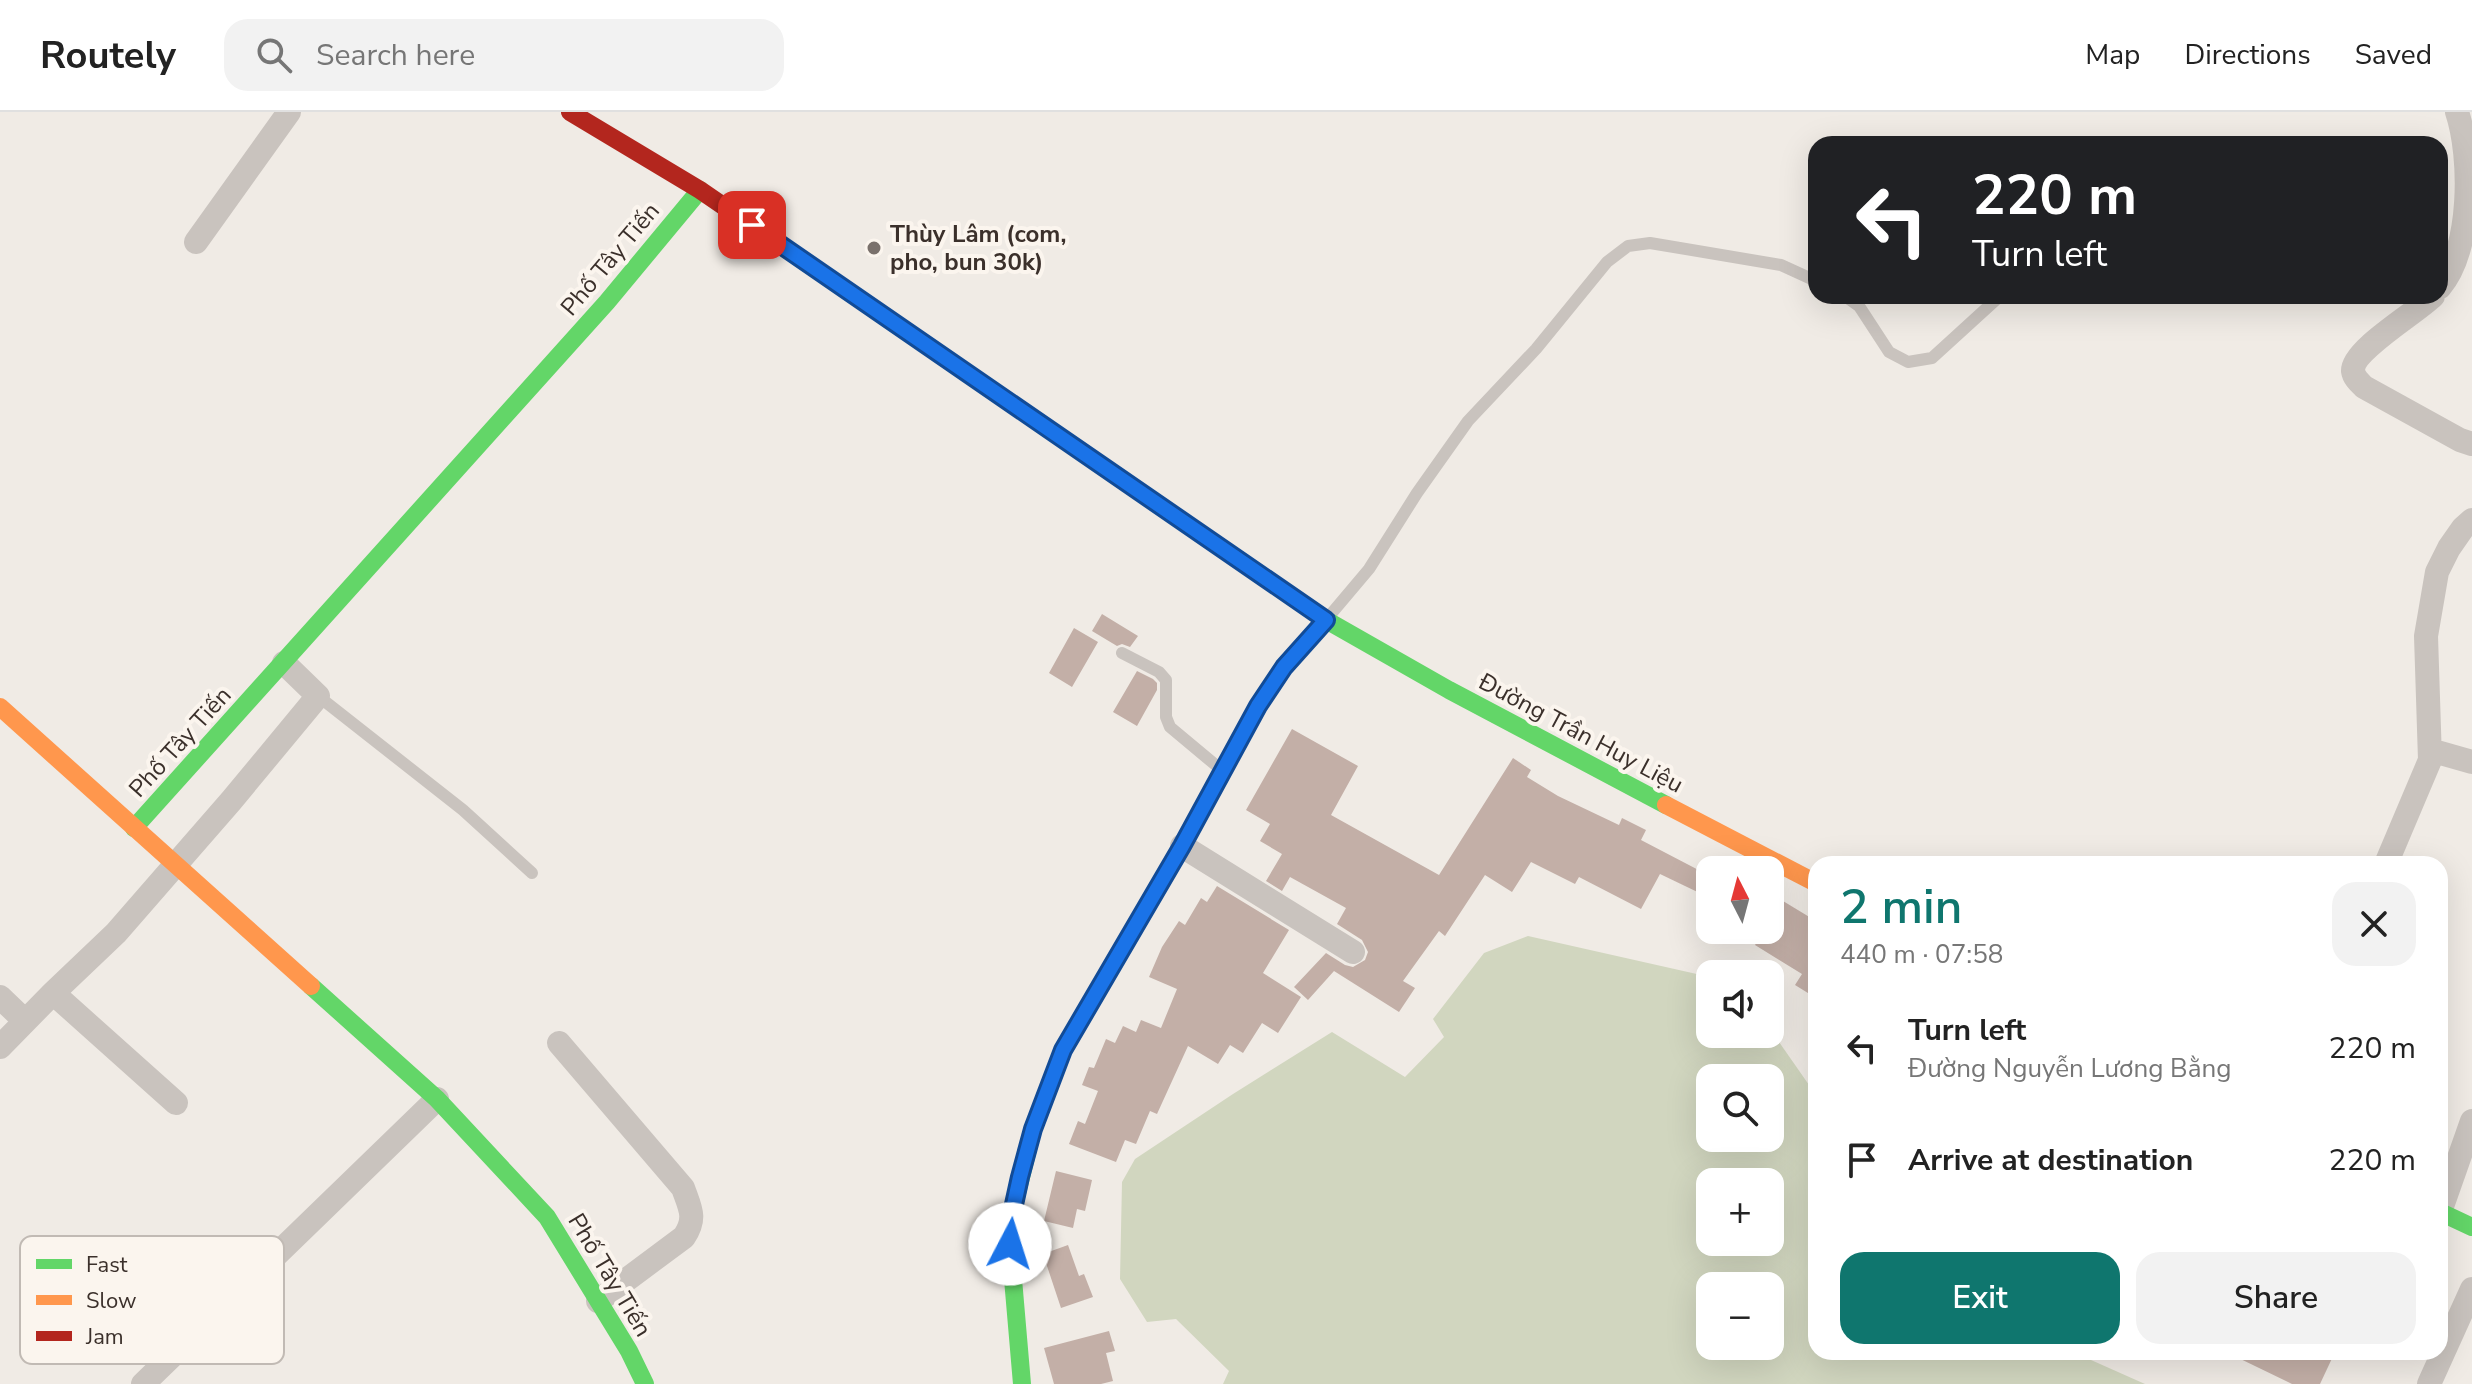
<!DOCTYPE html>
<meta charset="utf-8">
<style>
:root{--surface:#fff;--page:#f2f2f2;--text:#222;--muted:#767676;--line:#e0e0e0;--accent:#0f766e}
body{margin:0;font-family:"Nunito Sans",sans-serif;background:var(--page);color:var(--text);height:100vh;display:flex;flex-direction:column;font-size:30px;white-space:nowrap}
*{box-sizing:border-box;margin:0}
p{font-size:26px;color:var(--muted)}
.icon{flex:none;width:44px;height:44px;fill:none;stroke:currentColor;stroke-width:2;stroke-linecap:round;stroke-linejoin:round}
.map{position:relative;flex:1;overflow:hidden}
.sheet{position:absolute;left:1808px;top:744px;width:640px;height:504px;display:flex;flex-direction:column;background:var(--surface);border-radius:24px;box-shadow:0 8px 32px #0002}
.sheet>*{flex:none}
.guide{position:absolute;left:1808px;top:24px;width:640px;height:168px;border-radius:24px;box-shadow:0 8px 32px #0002;background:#202124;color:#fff;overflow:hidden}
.needle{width:52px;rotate:354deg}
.controls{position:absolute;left:1696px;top:744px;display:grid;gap:16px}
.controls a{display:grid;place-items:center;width:88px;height:88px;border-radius:16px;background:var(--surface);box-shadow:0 8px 32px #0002;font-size:40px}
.pin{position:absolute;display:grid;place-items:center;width:68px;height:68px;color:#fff;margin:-34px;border-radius:16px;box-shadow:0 4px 12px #0006}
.me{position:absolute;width:88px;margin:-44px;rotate:5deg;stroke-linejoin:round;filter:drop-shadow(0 0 6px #0008)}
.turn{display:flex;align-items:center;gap:28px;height:168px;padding:0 32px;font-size:36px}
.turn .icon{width:104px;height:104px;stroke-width:2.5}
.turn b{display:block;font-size:56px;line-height:68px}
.round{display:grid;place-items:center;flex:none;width:84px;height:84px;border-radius:24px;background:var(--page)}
.overview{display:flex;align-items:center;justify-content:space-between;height:136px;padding:0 32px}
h1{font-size:48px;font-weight:600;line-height:60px;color:var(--accent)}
.action{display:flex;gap:16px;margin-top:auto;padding:16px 32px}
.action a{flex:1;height:92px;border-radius:24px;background:var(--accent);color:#fff;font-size:32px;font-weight:600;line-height:92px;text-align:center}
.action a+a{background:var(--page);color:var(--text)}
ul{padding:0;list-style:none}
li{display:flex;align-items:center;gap:24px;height:112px;padding:0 32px}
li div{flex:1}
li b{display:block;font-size:30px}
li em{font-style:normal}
header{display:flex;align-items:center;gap:48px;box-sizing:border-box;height:112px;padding:0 40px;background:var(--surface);border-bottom:2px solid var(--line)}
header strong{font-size:38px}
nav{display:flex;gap:44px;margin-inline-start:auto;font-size:28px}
.search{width:560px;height:72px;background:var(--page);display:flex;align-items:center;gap:20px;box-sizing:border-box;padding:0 28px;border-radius:24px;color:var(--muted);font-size:30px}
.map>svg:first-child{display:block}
.green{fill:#d1d6bf;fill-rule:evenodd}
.building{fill:#c3afa7}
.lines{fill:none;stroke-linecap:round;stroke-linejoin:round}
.lane{stroke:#c9c3be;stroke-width:12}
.street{stroke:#c9c3be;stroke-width:24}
.fast{stroke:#63d668;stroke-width:18}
.slow{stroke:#ff974d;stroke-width:18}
.jam{stroke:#b3261e;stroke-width:18}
.route-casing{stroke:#114b97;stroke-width:20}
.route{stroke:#1a73e8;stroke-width:14}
.poi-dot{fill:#7a716c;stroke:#fbf5ee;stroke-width:3}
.labels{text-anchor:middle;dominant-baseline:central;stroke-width:8;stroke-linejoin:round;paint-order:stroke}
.poi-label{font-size:24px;font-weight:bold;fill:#3b302b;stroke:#fbf5ee;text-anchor:start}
.street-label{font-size:24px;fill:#3b302b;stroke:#fbf5ee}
.key{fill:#fbf5ee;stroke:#c1bab4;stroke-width:2}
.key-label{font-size:22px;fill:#3b302b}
</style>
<header>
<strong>Routely</strong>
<div class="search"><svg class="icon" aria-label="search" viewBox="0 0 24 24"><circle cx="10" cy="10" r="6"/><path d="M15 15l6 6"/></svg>Search here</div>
<nav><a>Map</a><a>Directions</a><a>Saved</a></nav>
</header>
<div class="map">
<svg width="2472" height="1272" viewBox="0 0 2472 1272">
<rect width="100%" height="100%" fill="#f0ebe5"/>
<path class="green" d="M1528 824 1710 865V922H1770V917L1816 983V1240H2005L2038 1245 2043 1240H2073L2145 1272H1223L1229 1259 1176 1207 1147 1210 1120 1167 1122 1070 1135 1047 1233 982 1332 920 1405 965 1444 925 1433 907 1484 841ZM1710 966H1770V1026H1710ZM1710 1070H1770V1130H1710ZM1710 1174H1770V1234H1710Z"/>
<path class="building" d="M1102 502 1138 524 1130 535 1122 532 1117 534 1092 519Z
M1074 516 1098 530 1072 575 1049 561Z
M1137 559 1153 567 1157 571V578L1137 614 1113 600Z
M1292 617 1358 654 1331 703 1439 763 1513 646 1531 658 1527 665 1558 684 1619 713 1622 706 1646 718 1641 728 1710 764V786L1660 762 1641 797 1579 765 1575 772 1531 750 1512 780 1485 763 1445 824 1439 819 1403 869 1415 876 1399 900 1334 859 1308 888 1294 875 1326 841 1345 853 1353 855 1365 848 1368 840 1362 828 1337 812 1346 796 1290 765 1282 779 1266 769 1282 742 1260 729 1270 712 1246 698Z
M1217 774 1289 818 1263 861 1301 885 1278 921 1262 911 1243 941 1230 933 1218 952 1188 934 1157 1002 1150 999 1136 1032 1125 1028 1116 1050 1069 1032 1078 1009 1085 1012 1098 979 1082 973 1089 955 1094 956 1106 927 1115 931 1123 914 1136 920 1141 908 1161 916 1177 877 1149 865 1162 835 1179 809 1185 813 1201 786 1207 790Z
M1783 789 1816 809V886L1795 873 1802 862 1755 833 1765 818H1770V790L1780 795Z
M1056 1059 1092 1068 1085 1099 1077 1097 1073 1116 1044 1109Z
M1068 1133 1079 1164 1084 1162 1093 1185 1061 1196 1043 1142Z
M1109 1219 1115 1239 1106 1241 1113 1269 1101 1272H1054L1044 1236Z
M2226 1240H2335L2320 1272H2292Z"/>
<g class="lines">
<path class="lane" d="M1845 184 1859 194 1889 240 1908 250 1932 246 2000 184
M1331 502 1369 457 1417 381 1468 309 1536 237 1607 150 1628 134 1650 131 1781 153 1816 169
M1122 541 1159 560 1166 568V605L1170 615 1218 655
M318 584 463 698 532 761"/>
<path class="street" d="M196 130 289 0
M2440 175C2472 137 2472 45 2457 0
M2433 184C2416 201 2352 238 2353 259 2354 266 2360 271 2364 275L2460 328 2472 332
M2430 638 2472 650
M1182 734 1353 840
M2386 752 2430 648 2426 524 2437 460 2449 436 2463 416 2472 408
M53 881 176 991
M0 885 25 909
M559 931 683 1076C690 1096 697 1106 684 1125L598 1189
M0 935 53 881 116 821 231 689 318 584 284 551
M2440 1100 2472 1009
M143 1272 437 987
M2429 1272 2472 1177"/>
<path class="fast" d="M776 130 1326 508 1449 578 1666 693
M134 716 607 190 700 78
M311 874 437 987 547 1105 629 1239 645 1272
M2440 1100 2472 1115
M1022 1272 1010 1132 1013 1097 1033 1017 1063 938 1177 743"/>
<path class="slow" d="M0 595 311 874
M1666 693 1816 771"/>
<path class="jam" d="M570 0 700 78 776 130
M1177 743 1258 594 1284 555 1326 508"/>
</g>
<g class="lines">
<defs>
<path id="route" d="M752 113 1326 508 1284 555 1258 594 1182 734 1063 938 1033 1017 1020 1065 1013 1097 1010 1132"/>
</defs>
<use href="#route" class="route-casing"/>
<use href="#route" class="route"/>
</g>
<circle class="poi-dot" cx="874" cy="136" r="8"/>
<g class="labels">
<g class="poi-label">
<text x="890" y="122">Thùy Lâm (com,<tspan x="890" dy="28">pho, bun 30k)</tspan></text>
</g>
<g class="street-label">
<text transform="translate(610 147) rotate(-50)">Phố Tây Tiến</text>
<text transform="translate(1581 621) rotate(28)">Đường Trần Huy Liệu</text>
<text transform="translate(180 630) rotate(-48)">Phố Tây Tiến</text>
<text transform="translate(610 1163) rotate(59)">Phố Tây Tiến</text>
</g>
</g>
<rect x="20" y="1124" width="264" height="128" rx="12" class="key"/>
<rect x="36" y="1147" width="36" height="10" fill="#63d668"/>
<rect x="36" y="1183" width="36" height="10" fill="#ff974d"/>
<rect x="36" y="1219" width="36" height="10" fill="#b3261e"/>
<g class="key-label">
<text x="86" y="1160">Fast</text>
<text x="86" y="1196">Slow</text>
<text x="86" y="1232">Jam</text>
</g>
</svg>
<div class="controls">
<a><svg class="needle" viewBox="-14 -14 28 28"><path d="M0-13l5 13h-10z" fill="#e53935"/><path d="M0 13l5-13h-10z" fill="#767676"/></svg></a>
<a><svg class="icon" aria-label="sound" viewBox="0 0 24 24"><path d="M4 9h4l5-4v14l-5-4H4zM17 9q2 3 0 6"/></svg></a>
<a><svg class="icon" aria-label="search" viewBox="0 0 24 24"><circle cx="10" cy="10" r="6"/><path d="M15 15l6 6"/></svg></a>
<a>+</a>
<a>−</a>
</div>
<div class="pin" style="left:752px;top:113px;background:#d93025"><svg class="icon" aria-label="arrive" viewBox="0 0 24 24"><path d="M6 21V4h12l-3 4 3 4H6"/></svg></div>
<svg class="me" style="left:1010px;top:1132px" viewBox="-20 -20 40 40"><circle r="19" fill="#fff"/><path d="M0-13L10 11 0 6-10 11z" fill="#1a73e8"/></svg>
<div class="guide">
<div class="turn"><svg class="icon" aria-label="left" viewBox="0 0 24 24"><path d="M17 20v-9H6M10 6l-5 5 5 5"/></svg><div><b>220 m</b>Turn left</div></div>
</div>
<section class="sheet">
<div class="overview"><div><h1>2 min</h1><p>440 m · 07:58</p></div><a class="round"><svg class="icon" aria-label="close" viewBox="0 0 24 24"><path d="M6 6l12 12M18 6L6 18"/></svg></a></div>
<ul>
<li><svg class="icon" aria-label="left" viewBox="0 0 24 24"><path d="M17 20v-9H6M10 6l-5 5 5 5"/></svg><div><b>Turn left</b><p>Đường Nguyễn Lương Bằng</p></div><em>220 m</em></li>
<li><svg class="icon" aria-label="arrive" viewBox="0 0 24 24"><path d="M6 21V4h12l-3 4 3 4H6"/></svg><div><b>Arrive at destination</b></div><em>220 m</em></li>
</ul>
<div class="action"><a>Exit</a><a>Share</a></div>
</section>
</div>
